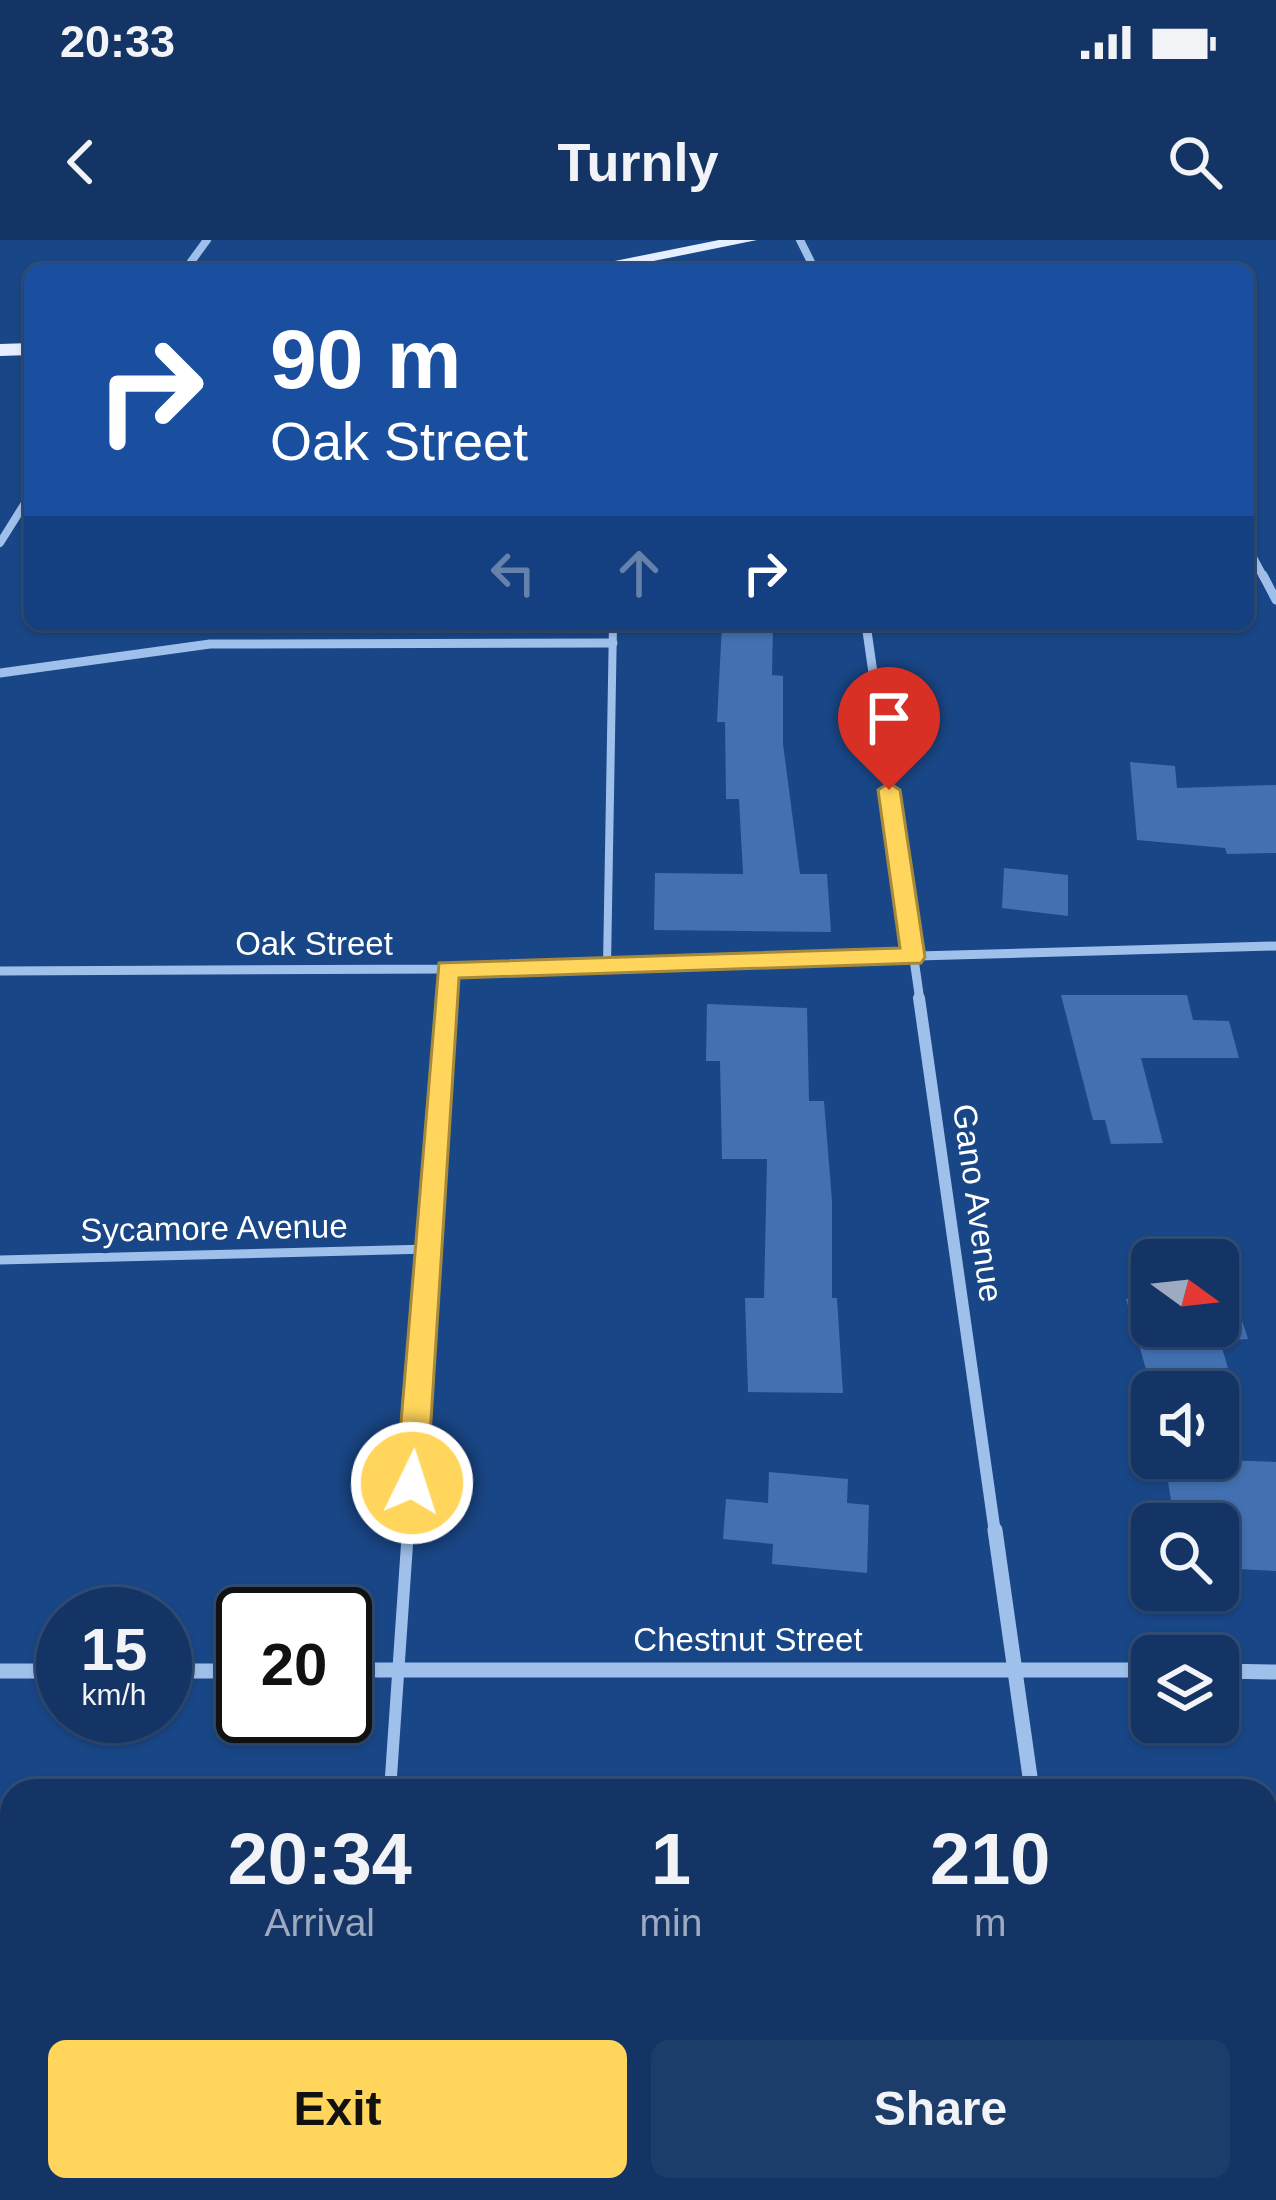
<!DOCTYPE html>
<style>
:root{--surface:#133464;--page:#1c3c6a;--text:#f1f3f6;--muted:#9daabf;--line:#324f78;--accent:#ffd55b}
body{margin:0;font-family:Helvetica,sans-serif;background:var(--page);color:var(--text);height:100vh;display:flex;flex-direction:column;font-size:45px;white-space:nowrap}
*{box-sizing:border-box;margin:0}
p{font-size:39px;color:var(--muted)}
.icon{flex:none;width:66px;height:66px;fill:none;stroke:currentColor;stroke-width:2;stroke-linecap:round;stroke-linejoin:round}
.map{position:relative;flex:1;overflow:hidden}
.drawer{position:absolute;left:0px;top:1539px;width:1278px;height:423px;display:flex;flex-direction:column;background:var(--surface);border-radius:36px 36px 0 0;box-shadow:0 3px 9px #0004,0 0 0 3px var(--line)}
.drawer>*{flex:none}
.hud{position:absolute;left:24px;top:24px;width:1230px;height:366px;border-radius:18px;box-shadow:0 3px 9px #0004,0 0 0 3px var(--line);background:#1a4fa0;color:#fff;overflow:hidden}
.needle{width:78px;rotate:105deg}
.buttons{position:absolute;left:1131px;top:999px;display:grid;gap:24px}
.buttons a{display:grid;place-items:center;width:108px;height:108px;border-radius:18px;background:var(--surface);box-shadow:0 3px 9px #0004,0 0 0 3px var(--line);font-size:60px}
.speed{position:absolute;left:36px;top:1347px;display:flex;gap:24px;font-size:60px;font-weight:700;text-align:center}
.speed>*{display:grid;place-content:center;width:156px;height:156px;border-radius:50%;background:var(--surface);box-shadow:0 3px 9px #0004,0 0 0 3px var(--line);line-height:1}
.speed small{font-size:30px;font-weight:400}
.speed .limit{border:6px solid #111;border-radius:18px;background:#fff;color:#111}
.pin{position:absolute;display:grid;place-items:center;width:102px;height:102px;color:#fff;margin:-123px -51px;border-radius:50% 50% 50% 0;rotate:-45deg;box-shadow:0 0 12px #0007}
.pin .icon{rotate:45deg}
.me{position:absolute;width:132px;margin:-66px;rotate:4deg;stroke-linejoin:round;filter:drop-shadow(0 0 9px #0008)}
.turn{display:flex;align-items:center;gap:42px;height:252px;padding:0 48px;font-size:54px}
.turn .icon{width:156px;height:156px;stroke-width:2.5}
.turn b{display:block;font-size:84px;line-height:102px}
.lanes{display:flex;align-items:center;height:114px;padding:0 48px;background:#0003;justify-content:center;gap:60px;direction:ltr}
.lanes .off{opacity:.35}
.eta{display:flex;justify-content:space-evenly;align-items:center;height:204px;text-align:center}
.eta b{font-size:72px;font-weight:700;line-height:84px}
.action{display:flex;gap:24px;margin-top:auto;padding:24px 48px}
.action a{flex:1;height:138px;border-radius:18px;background:var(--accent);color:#111;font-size:48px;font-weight:700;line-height:138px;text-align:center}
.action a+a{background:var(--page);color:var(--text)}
.status{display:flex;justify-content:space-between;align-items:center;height:84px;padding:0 60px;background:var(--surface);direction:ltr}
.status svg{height:33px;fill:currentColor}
header{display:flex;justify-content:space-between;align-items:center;height:156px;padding:0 48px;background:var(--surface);font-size:54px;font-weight:700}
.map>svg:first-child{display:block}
.building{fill:#4270b0}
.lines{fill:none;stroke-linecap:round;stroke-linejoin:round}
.lane-far2{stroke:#a0c0ec;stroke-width:8}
.lane-far1{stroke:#a0c0ec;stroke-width:9}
.lane{stroke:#a0c0ec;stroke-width:12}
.street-far3{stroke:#a0c0ec;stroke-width:8}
.street-far2{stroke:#a0c0ec;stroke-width:9}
.street-far1{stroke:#a0c0ec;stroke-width:12}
.street{stroke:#a0c0ec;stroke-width:15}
.primary{fill:#e5efff;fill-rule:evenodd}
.route{fill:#ffd55b;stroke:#a68a3b;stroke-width:3}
.labels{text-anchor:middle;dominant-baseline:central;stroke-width:10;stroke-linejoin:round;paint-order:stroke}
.street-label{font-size:33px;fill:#fff;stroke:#194686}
</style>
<div class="status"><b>20:33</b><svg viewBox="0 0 49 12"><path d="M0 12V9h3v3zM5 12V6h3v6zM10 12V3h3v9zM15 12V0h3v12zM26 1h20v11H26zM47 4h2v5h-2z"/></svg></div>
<header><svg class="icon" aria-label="back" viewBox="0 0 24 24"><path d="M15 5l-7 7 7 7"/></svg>Turnly<svg class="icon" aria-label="search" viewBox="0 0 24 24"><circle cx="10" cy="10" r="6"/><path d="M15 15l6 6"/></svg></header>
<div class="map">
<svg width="1276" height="1960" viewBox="0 0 1276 1960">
<rect width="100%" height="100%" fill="#194686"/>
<path class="building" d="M722 384H773L772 435 783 436V504L800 634H827L831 692 654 690 655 633 743 634 739 559H726L725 482H717Z
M1130 522 1175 526 1177 548 1276 545V613L1227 614 1225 608 1137 600Z
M1004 628 1068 635V676L1002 668Z
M1061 755H1187L1193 780 1229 781 1239 818H1141L1163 903 1111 904 1105 880H1093Z
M707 764 807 768 809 861H824L832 961V1058H837L843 1153 748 1152 745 1058H764L767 919H722L720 821H706Z
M1233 1052 1248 1099 1220 1101 1228 1128 1147 1133 1126 1059 1152 1057V1086H1218V1053Z
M1164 1218 1276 1222V1331L1218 1328V1284H1175Z
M769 1232 848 1239 847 1263 869 1265 867 1333 772 1324 773 1304 723 1299 726 1259 768 1263Z"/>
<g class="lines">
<path class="lane-far2" d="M607 725 613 384
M446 761 448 729"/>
<path class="lane-far1" d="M0 1020 429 1009
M408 1293 446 758"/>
<path class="lane" d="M390 1551 408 1290
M361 1960 362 1950"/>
<path class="street-far3" d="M800 0 815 30
M185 30 207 0
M0 303 30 255
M1248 308 1264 338"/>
<path class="street-far2" d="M1263 335 1276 360
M866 384 920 761
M0 433 210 404 613 403
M0 731 448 729 1276 706"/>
<path class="street-far1" d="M919 758 995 1293"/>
<path class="street" d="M995 1290 1032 1551
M345 1430H1152
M0 1431H63
M165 1431H243
M1218 1431 1276 1432
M1088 1950 1090 1960"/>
<path class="primary" d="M719 0H757L609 30H570Z
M30 103V115L0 116V104Z"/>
</g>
<path class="route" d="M889 543 900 550 925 717 921 723 459 738 427 1243 422 1253 412 1258 401 1253 396 1243 439 723 900 708 878 550Z"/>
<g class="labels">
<g class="street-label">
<text x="314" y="703">Oak Street</text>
<text transform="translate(978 963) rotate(82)">Gano Avenue</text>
<text transform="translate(214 988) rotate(-1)">Sycamore Avenue</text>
<text x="748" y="1399">Chestnut Street</text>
</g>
</g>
</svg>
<div class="buttons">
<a><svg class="needle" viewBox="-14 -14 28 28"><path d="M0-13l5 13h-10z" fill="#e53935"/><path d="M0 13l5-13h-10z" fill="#9daabf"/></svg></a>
<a><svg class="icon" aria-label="sound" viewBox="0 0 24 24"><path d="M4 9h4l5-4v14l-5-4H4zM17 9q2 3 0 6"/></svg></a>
<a><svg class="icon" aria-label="search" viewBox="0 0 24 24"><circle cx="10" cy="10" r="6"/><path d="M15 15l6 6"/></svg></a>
<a><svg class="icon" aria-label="layers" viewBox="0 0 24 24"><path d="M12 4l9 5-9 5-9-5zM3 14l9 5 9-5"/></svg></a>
</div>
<div class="speed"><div>15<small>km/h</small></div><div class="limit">20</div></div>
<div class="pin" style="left:889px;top:550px;background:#d93025"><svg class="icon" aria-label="arrive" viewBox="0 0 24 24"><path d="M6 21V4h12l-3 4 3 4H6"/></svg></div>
<svg class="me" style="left:412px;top:1243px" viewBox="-20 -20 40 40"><circle r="17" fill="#ffd55b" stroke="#fff" stroke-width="3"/><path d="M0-11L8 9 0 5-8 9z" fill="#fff"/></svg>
<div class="hud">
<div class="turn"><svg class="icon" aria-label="right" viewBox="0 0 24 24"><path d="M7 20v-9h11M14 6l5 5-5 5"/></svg><div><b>90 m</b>Oak Street</div></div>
<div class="lanes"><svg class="icon off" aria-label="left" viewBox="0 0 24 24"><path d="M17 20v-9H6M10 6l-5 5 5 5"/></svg><svg class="icon off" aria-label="ahead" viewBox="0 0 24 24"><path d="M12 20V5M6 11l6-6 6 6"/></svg><svg class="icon" aria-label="right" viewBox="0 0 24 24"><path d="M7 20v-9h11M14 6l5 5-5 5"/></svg></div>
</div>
<section class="drawer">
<div class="eta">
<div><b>20:34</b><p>Arrival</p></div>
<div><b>1</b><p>min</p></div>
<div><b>210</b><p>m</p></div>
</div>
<div class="action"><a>Exit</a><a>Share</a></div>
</section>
</div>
